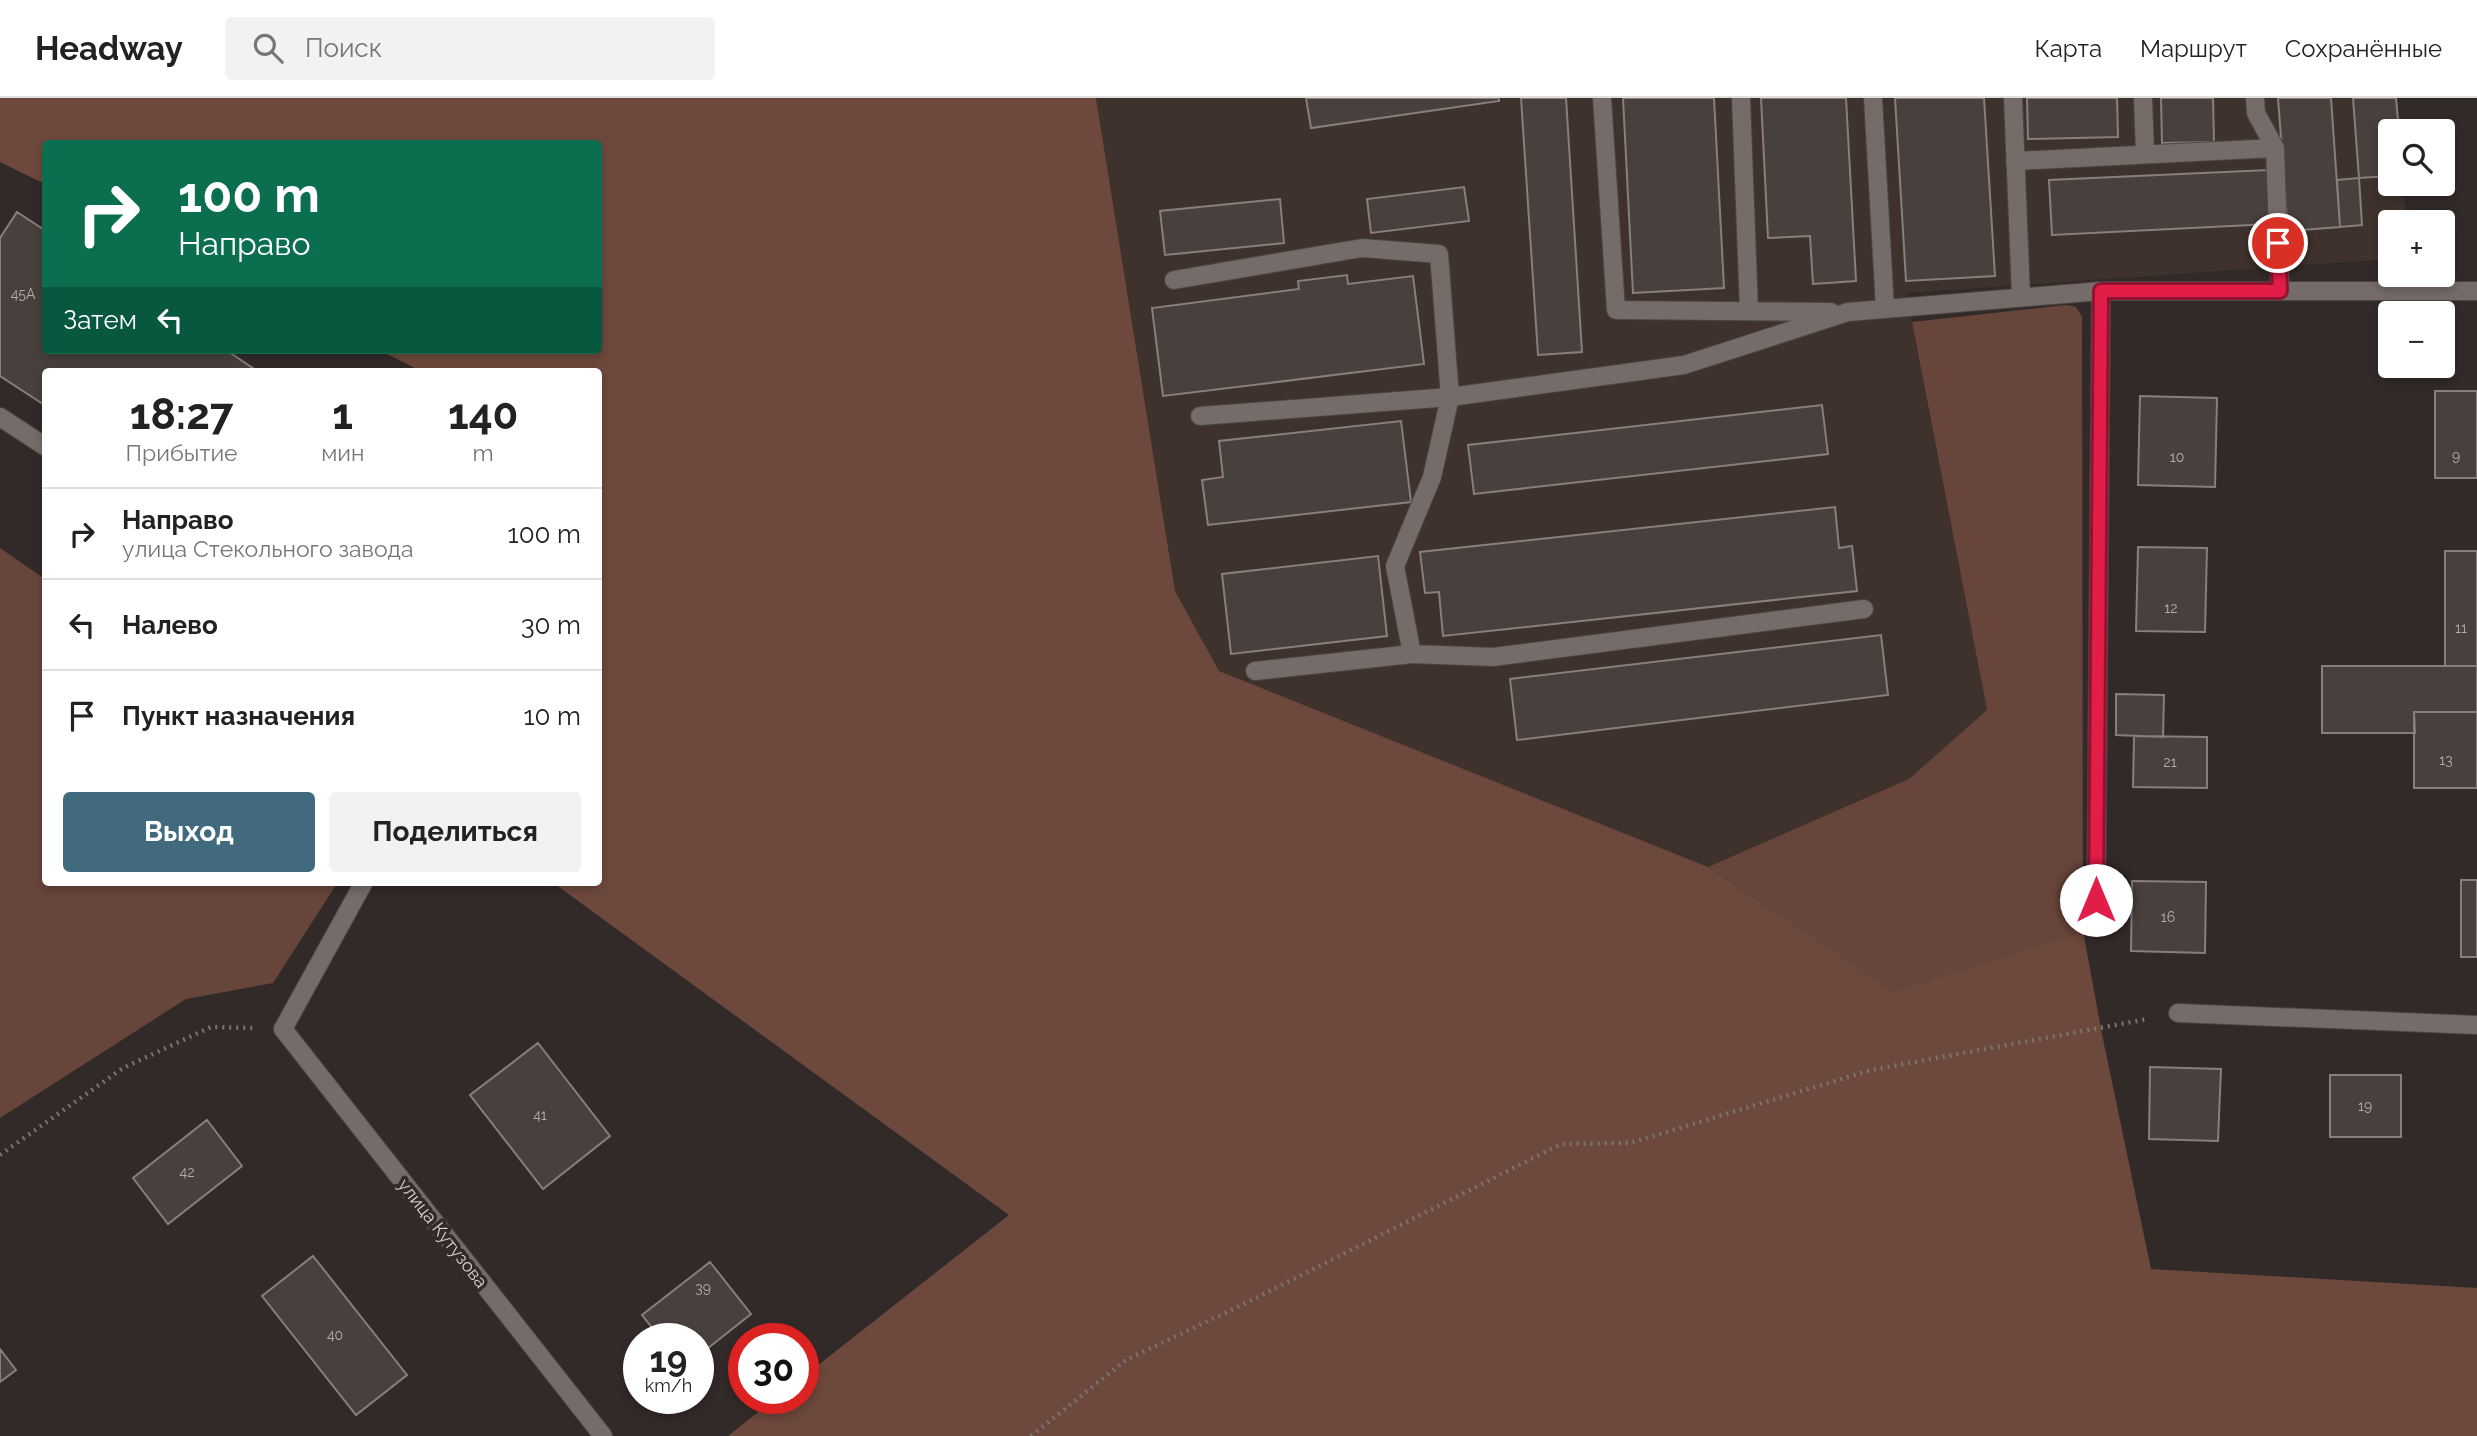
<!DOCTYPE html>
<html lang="ru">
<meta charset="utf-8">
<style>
:root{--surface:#fff;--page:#f2f2f2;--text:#222;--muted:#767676;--line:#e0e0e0;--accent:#426a7f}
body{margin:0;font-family:Raleway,sans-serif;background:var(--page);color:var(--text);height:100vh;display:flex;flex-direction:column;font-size:26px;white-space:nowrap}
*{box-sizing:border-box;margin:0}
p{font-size:23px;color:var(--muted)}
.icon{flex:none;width:38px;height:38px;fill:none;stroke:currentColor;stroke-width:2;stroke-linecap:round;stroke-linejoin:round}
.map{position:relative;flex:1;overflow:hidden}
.drawer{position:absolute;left:42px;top:270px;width:560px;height:518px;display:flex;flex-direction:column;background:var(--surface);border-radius:7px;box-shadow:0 4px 10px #0003}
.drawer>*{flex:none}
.guide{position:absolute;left:42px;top:42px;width:560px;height:214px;border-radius:7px;box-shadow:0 4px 10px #0003;background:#0b6e4f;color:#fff;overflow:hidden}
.buttons{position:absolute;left:2378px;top:21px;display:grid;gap:14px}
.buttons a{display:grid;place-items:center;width:77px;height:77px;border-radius:7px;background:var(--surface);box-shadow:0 4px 10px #0003;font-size:35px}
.speed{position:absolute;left:623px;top:1225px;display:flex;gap:14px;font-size:35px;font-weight:700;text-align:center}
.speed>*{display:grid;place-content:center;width:91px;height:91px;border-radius:50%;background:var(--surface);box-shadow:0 4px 10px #0003;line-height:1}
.speed small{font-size:18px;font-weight:400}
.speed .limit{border:10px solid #d22;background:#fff;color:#111}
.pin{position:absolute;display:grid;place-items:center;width:60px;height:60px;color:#fff;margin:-30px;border:4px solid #fff;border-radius:50%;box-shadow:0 2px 7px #0007}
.me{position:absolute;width:77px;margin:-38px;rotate:0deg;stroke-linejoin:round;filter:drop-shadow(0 0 5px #0008)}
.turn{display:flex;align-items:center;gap:24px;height:147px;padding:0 21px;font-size:32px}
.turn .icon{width:91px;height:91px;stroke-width:2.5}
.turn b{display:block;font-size:49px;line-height:60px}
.then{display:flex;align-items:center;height:66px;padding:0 21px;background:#0003;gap:14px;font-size:26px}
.eta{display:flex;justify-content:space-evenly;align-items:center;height:119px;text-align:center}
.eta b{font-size:42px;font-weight:700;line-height:49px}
.cta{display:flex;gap:14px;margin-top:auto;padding:14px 21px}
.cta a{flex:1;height:80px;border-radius:7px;background:var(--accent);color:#fff;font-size:28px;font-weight:700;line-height:80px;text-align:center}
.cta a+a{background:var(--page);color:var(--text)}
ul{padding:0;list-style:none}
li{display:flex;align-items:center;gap:21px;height:91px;padding:0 21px;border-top:2px solid var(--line)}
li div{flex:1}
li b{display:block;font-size:26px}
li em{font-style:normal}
header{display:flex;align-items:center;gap:42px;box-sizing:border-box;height:98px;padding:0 35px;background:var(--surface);border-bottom:2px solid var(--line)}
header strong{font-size:33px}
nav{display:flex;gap:38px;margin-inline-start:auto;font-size:24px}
.search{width:490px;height:63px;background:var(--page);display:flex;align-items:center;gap:18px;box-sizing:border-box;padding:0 24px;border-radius:7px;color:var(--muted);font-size:26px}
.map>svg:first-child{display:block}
.built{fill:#3f322d}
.green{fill:#67453a}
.forest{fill:#6d483c}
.building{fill:#47403d;stroke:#887f7c;stroke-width:2}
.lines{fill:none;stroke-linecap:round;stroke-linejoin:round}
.service-casing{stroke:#4b4543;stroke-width:20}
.minor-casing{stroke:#4b4543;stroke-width:20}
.path{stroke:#797371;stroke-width:4.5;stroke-dasharray:2 5;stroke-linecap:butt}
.service{stroke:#756c6a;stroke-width:18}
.minor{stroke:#756c6a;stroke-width:18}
.route-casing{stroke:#92132f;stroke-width:18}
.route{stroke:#e11d48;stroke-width:12}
.labels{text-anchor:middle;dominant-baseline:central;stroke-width:7;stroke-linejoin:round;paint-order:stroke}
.number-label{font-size:14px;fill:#b3aeab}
.street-label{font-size:18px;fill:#d7d2d0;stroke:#322a28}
</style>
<header>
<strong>Headway</strong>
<div class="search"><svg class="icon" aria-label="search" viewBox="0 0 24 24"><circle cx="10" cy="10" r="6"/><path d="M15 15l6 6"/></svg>Поиск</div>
<nav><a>Карта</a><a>Маршрут</a><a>Сохранённые</a></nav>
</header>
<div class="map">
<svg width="2477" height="1338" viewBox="0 0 2477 1338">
<rect width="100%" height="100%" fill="#322a28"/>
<path class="built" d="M1096 0H2396L2399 33H2390V86H2403L2406 124H2390V161L1906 195 1987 612 1909 681 1708 769 1219 573 1175 493Z"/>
<path class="green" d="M2066 207 2076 209 2082 219 2083 833 1894 895 1708 769 1909 681 1987 612 1912 224Z
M0 450 45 481 46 784H338L273 885 186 901 0 1020Z"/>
<path class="forest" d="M0 0H1096L1175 493 1219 573 1708 769 1894 894 2083 833 2102 936 2151 1171 2477 1190V1338H728L776 1300H803V1279L1009 1117 552 784H598V273H421L379 252H598V46H46L45 86 0 64Z"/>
<path class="building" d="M1306 0H1499V3L1311 30Z
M1521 0H1566L1582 254 1538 257Z
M1623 0H1714L1724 190 1633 195Z
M1761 0H1846L1856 183 1813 186 1810 138 1768 140Z
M1895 0H1984L1995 178 1906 183Z
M2027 0H2117L2118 39 2028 41Z
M2161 0H2213L2214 44 2162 45Z
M2278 0H2331L2340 129 2288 133Z
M2353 0H2396L2399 33H2390V78L2359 80Z
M2268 72 2270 126 2052 137 2049 82Z
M2359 80 2362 127 2340 129 2337 82Z
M1464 89 1469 123 1371 135 1367 101Z
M1280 101 1284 145 1165 157 1160 113Z
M17 114 46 133V252H226L257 273H46V308L0 278V140Z
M1347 177 1348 186 1413 178 1424 266 1163 298 1152 210 1299 191 1298 183Z
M2435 293H2477V380H2435Z
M2140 298 2217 300 2215 389 2138 387Z
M1822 307 1828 356 1474 396 1468 347Z
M1401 323 1411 404 1208 427 1202 382 1223 379 1219 343Z
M1835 409 1839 450 1852 448 1857 493 1443 538 1439 494 1425 495 1420 454Z
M2138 449 2207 450 2205 534 2136 533Z
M2445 453H2477V568H2445Z
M1378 458 1387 538 1231 556 1222 476Z
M1881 537 1888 597 1517 642 1510 581Z
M2322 568H2477V614H2414L2415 635H2322Z
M2116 596 2164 597 2163 639 2116 637Z
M2414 614H2477V690H2414Z
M2134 638 2207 639V690L2133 689Z
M2461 782H2477V859H2461Z
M2132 783 2206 784 2205 855 2131 853Z
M538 945 610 1038 543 1091 470 997Z
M2150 969 2221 971 2218 1043 2149 1041Z
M2330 977H2401V1039H2330Z
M207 1022 242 1068 168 1126 133 1080Z
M313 1158 407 1277 356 1317 262 1198Z
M710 1164 751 1216 698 1258V1241H661L642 1217Z
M0 1251 16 1272 0 1284Z"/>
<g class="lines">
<defs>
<path id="service" d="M1602 0 1616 212 1831 214
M1741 0 1749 213
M1873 0 1885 210
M2013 0 2021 198
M2143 0 2145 56
M2255 0 2256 15 2275 50 2280 193
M2015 63 2275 50
M1174 182 1362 150 1439 156 1450 299 1432 379 1395 468 1412 556
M1200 318 1450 299 1684 267 1848 214 2101 193
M0 319 46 349
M1255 573 1412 556 1493 559 1864 511
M283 931 364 784"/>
<path id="minor" d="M2096 829 2101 193H2477
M2178 915 2477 927
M283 931 603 1338"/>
</defs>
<use href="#service" class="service-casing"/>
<use href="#minor" class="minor-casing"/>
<path class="path" d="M0 1057 123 970 211 929 254 930
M1031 1338 1126 1262 1250 1203 1561 1046 1630 1045 1871 972 2148 921"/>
<use href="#service" class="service"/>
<use href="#minor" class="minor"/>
</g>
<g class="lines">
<defs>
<path id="route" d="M2096 802 2101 193H2280L2278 145"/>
</defs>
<use href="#route" class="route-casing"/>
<use href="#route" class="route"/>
</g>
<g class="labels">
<g class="number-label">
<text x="23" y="196">45А</text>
<text x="2456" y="358">9</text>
<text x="2177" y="359">10</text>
<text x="2171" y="510">12</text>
<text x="2461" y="530">11</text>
<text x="2446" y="662">13</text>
<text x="2170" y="664">21</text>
<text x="2168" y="819">16</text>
<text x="2365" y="1008">19</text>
<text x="540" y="1017">41</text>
<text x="187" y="1074">42</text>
<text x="703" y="1190">39</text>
<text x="335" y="1237">40</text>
</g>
<g class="street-label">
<text transform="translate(443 1135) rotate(52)">улица Кутузова</text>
</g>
</g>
</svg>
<div class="buttons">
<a><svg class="icon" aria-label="search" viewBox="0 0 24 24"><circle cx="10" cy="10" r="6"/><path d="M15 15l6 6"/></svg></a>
<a>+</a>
<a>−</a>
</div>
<div class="speed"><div>19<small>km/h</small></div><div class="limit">30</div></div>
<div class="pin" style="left:2278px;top:145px;background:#d93025"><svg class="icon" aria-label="arrive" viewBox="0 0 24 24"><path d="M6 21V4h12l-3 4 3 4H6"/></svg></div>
<svg class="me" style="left:2096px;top:802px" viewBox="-20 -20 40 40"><circle r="19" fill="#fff"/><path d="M0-13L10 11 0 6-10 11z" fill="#e11d48"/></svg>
<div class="guide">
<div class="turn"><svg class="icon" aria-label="right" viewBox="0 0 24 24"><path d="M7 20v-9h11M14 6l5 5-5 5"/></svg><div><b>100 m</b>Направо</div></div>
<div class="then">Затем<svg class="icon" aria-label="left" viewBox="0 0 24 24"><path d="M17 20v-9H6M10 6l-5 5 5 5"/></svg></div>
</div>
<section class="drawer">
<div class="eta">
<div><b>18:27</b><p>Прибытие</p></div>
<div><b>1</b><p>мин</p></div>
<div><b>140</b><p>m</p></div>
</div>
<ul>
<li><svg class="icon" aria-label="right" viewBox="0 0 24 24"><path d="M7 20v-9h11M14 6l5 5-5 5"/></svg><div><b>Направо</b><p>улица Стекольного завода</p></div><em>100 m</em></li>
<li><svg class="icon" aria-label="left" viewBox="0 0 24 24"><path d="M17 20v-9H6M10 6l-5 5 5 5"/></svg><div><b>Налево</b></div><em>30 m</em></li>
<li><svg class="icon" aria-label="arrive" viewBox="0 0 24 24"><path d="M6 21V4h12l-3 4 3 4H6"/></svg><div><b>Пункт назначения</b></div><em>10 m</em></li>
</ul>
<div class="cta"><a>Выход</a><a>Поделиться</a></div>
</section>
</div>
